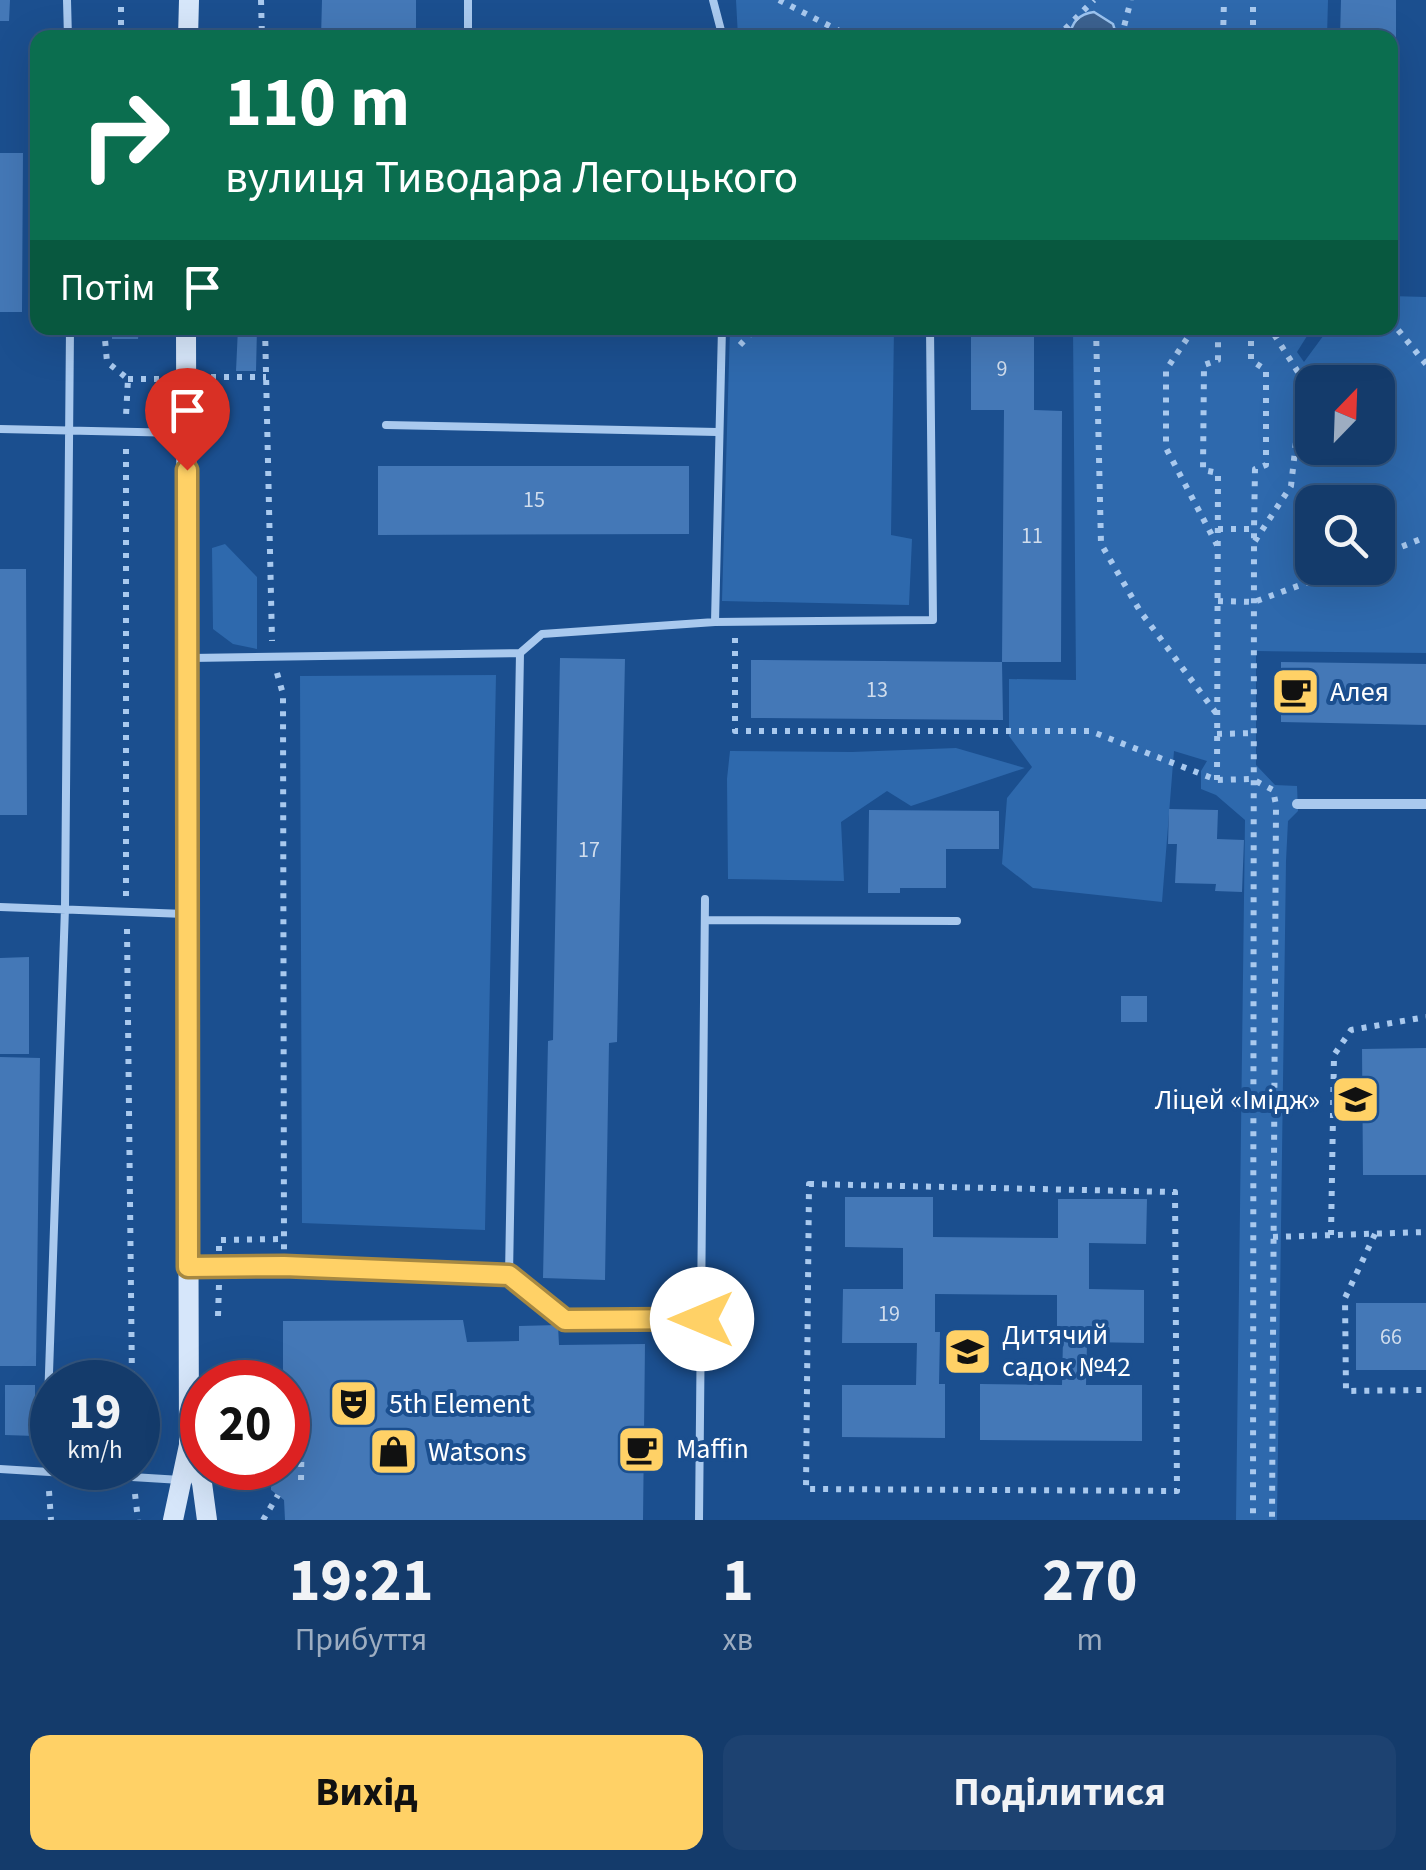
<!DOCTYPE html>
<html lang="uk">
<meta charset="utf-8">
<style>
:root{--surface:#143b6b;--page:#1d4271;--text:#f1f3f6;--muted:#9dadc1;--line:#33557e;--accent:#ffd166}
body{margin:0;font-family:"Source Sans 3",sans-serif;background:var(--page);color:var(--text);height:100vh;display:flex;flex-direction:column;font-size:38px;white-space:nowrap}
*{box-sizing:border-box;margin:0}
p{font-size:32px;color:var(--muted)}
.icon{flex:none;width:55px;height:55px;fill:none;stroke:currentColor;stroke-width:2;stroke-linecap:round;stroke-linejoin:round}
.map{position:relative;height:1520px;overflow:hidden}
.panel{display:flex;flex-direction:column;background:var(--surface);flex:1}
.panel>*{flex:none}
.hud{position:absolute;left:30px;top:30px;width:1368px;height:305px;border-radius:20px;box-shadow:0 10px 40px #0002,0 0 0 2px var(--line);background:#0b6e4f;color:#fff;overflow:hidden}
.needle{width:65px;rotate:23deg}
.fabs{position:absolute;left:1295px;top:365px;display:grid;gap:20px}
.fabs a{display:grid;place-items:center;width:100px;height:100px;border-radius:20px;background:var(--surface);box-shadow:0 10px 40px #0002,0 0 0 2px var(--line);font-size:50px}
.speed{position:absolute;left:30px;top:1360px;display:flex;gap:20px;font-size:50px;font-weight:700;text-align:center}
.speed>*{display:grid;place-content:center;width:130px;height:130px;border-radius:50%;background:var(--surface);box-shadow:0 10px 40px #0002,0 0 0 2px var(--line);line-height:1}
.speed small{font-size:25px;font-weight:400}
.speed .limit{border:15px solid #d22;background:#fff;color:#111}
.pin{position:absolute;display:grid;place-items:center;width:85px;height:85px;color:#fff;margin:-102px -42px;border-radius:50% 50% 50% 0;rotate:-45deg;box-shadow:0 0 10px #0007}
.pin .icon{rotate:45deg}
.me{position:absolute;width:110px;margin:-55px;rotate:270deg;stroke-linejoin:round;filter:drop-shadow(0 0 8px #0008)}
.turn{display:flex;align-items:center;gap:35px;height:210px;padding:0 30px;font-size:45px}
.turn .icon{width:130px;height:130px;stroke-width:2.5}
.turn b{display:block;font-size:70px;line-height:85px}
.then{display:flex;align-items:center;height:95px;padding:0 30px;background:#0003;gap:20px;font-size:38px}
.eta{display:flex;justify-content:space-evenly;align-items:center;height:170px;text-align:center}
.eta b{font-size:60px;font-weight:700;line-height:70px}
.action{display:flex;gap:20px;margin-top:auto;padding:20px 30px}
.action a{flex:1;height:115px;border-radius:20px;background:var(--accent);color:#111;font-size:40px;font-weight:700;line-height:115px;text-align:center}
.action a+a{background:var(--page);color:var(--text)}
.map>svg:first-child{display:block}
.green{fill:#2e69ad;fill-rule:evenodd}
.water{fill:#3c6290;stroke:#9cc4f0;stroke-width:2.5}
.building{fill:#4478b7}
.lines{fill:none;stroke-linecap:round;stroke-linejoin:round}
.path{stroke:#a9c9ee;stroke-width:6;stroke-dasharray:5 8;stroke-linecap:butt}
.lane{stroke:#a9c9ee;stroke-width:8}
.street{stroke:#a9c9ee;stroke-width:10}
.secondary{stroke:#d6e6fa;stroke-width:20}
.route-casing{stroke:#a68842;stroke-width:25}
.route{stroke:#ffd166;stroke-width:18}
.labels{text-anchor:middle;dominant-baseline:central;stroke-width:8;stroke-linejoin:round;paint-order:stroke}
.number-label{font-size:22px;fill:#d0dded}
.poi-label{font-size:28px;fill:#fff;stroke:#1b4f8f;text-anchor:start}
</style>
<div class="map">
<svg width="1426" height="1520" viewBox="0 0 1426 1520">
<rect width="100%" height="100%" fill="#1b4f8f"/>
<path class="green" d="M736 0H1328L1327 37H738Z
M1390 296 1426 297V653L1256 651V765L1275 785 1297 786 1298 811 1288 821 1286 861 1277 1520H1236L1245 820 1216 795 1201 789V771L1207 761 1174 751 1162 902 1033 888 1002 864 1007 798 1032 767 1009 736V679L1076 680 1073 328H1312L1297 352 1304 362 1329 328H1390ZM1312 382H1378V448H1312ZM1312 502H1378V568H1312Z
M730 328H894L891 535 912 539 909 605 722 601Z
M225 544 257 577V649L233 644 213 629 212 548Z
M496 675 485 1230 302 1223 300 676Z
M956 748 1025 768 911 806 887 791 841 822 844 881 728 879 727 779 730 751 852 752Z"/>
<path class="water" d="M1094 12 1113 24 1117 37H1070C1071 22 1079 14 1094 12Z"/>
<path class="building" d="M0 0H10L9 21H0Z
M322 0H416V38H321Z
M1341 0H1396V264H1390V38H1340Z
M0 153H23L22 312H0Z
M112 328H139L138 339H112Z
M238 328H257L256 371H236Z
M375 328H623V331L375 336Z
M971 328H1034V410L1062 411 1061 662H1002L1004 410H971Z
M378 466H689V534L378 535Z
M0 569H26L27 815H0Z
M560 658 625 659 617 1042 609 1043 605 1280 543 1278 548 1041 553 1040Z
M751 660 1002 662 1003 720 751 718Z
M1281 662 1426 664V725L1281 722Z
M1169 809 1218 810 1217 839 1244 840 1242 892 1215 891 1216 884 1175 883 1177 844H1168Z
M869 810 999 811V849H946V888H900V893H868Z
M29 957V1054H0V958Z
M1121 996H1147V1022H1121Z
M1426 1048V1175H1363L1362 1049Z
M0 1057 40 1058 36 1366H0Z
M845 1197H933V1237L1058 1238V1199H1147L1146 1244 1089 1243V1289L1144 1290V1343L1087 1342 1086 1385H1142V1441L980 1440V1384L1062 1385 1063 1338H1057V1295L935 1294V1332H940L939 1384H945V1438L842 1437V1385H916L917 1343H842L843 1289H903V1248L845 1247Z
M1356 1303H1426V1370H1356Z
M463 1320 467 1342 519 1341V1326L558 1325 559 1345 645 1344 643 1520H285L284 1500 271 1490V1468H288V1382H271V1377H283V1321Z
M5 1385H35V1436L5 1435Z"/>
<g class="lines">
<path class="path" d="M261 0 262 38
M779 0 853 38
M121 38V0
M1056 38 1094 0
M1121 38 1131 0
M1223 38 1224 0
M1253 38V0
M1390 320 1426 364
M104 328 107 362 128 379 126 416
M265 328 272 641
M1096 328 1101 544 1140 611 1216 713
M1194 328 1166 370V448L1217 545
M1251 328V360L1266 370V465L1255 469 1254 529 1253 1520
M740 345 756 328
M211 377H266
M128 379H161
M126 449V896
M1218 529H1254
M1255 541 1291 486 1303 380 1270 328
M1378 556 1426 537
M1218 601 1254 602 1347 568
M735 638V731H1090L1217 780 1252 779 1273 790 1276 805 1272 1520
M277 673 283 694 284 1250
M1217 734 1253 733
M1217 780 1218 473 1203 470 1204 365 1218 360V328
M127 929 132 1382
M809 1184 1175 1192 1177 1491 806 1489Z
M1375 1234 1345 1298 1346 1391 1426 1390
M1331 1235 1334 1055 1351 1030 1426 1017
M1273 1237 1426 1232
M219 1251V1240L284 1239
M218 1316 219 1284
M301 1480 302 1417
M49 1491 51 1520
M135 1494 138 1520
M263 1520 278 1495"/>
<path class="lane" d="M67 0 68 38
M468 0V38
M713 0 723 38
M386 425 717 432
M0 429 183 433
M715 622 722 328
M191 658 520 653 542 634 715 622 933 620 930 328
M0 907 185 914
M705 920 957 921
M192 1267 284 1266 509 1275 565 1320 702 1319
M509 1275 520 653
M47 1431 65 908 70 328
M0 1469 181 1480
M699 1520 705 899"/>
<path class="street" d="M1297 804H1426"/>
<path class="secondary" d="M188 38 189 0
M190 1447 202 1483 207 1520
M173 1520 189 1445 186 328"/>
</g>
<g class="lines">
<defs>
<path id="route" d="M187 470 188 1267 284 1266 509 1275 565 1320 702 1319"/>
</defs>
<use href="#route" class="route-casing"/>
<use href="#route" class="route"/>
</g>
<defs>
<symbol id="cafe-square" viewBox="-11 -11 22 22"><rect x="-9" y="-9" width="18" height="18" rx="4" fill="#ffd166" stroke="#1b4f8f"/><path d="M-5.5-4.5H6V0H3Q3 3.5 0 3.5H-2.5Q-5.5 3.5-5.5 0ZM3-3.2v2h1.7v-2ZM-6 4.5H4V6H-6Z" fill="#111"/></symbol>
<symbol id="school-square" viewBox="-11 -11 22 22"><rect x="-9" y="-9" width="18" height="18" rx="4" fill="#ffd166" stroke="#1b4f8f"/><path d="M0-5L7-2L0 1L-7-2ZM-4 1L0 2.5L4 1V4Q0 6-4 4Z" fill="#111"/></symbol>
<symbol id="theatre-square" viewBox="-11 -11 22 22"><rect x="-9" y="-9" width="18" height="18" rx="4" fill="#ffd166" stroke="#1b4f8f"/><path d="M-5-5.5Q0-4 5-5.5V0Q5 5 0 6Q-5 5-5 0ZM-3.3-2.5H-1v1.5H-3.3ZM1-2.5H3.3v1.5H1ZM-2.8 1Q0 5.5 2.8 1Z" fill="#111"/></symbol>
<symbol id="shop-square" viewBox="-11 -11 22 22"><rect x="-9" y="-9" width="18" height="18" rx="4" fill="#ffd166" stroke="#1b4f8f"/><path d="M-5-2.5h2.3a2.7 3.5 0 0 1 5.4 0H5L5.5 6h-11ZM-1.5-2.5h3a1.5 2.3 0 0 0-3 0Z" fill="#111"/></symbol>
</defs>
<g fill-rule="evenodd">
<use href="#cafe-square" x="1268" y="664" width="55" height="55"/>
<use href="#school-square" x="1328" y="1072" width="55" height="55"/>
<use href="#school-square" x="940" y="1324" width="55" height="55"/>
<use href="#theatre-square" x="326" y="1376" width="55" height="55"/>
<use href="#cafe-square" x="614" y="1422" width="55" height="55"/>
<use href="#shop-square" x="366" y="1424" width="55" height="55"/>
</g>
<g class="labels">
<g class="number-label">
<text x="1002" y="369">9</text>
<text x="534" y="500">15</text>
<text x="1032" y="536">11</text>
<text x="877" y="690">13</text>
<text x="589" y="850">17</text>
<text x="889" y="1314">19</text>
<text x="1391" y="1337">66</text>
</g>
<g class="poi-label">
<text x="1330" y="692">Алея</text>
<text x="1320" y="1100" text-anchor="end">Ліцей «Імідж»</text>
<text x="1002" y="1335">Дитячий<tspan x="1002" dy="32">садок №42</tspan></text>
<text x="389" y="1404">5th Element</text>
<text x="676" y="1449">Maffin</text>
<text x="428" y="1452">Watsons</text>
</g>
</g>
</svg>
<div class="fabs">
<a><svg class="needle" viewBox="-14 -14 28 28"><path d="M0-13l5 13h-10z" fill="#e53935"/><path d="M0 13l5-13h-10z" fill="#9dadc1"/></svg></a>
<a><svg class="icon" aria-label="search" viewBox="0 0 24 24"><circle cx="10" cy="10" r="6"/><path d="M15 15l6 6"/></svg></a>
</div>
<div class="speed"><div>19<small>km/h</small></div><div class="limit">20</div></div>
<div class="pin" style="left:187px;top:470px;background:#d93025"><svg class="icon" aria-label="arrive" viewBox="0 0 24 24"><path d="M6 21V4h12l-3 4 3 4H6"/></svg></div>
<svg class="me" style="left:702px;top:1319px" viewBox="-20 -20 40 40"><circle r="19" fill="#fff"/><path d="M0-13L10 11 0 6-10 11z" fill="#ffd166"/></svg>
<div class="hud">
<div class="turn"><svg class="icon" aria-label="right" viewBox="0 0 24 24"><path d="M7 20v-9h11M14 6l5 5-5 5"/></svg><div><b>110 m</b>вулиця Тиводара Легоцького</div></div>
<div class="then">Потім<svg class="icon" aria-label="arrive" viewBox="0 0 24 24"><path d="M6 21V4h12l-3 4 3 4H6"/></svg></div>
</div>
</div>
<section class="panel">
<div class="eta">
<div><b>19:21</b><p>Прибуття</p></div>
<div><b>1</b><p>хв</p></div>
<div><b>270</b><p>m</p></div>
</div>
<div class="action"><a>Вихід</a><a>Поділитися</a></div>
</section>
